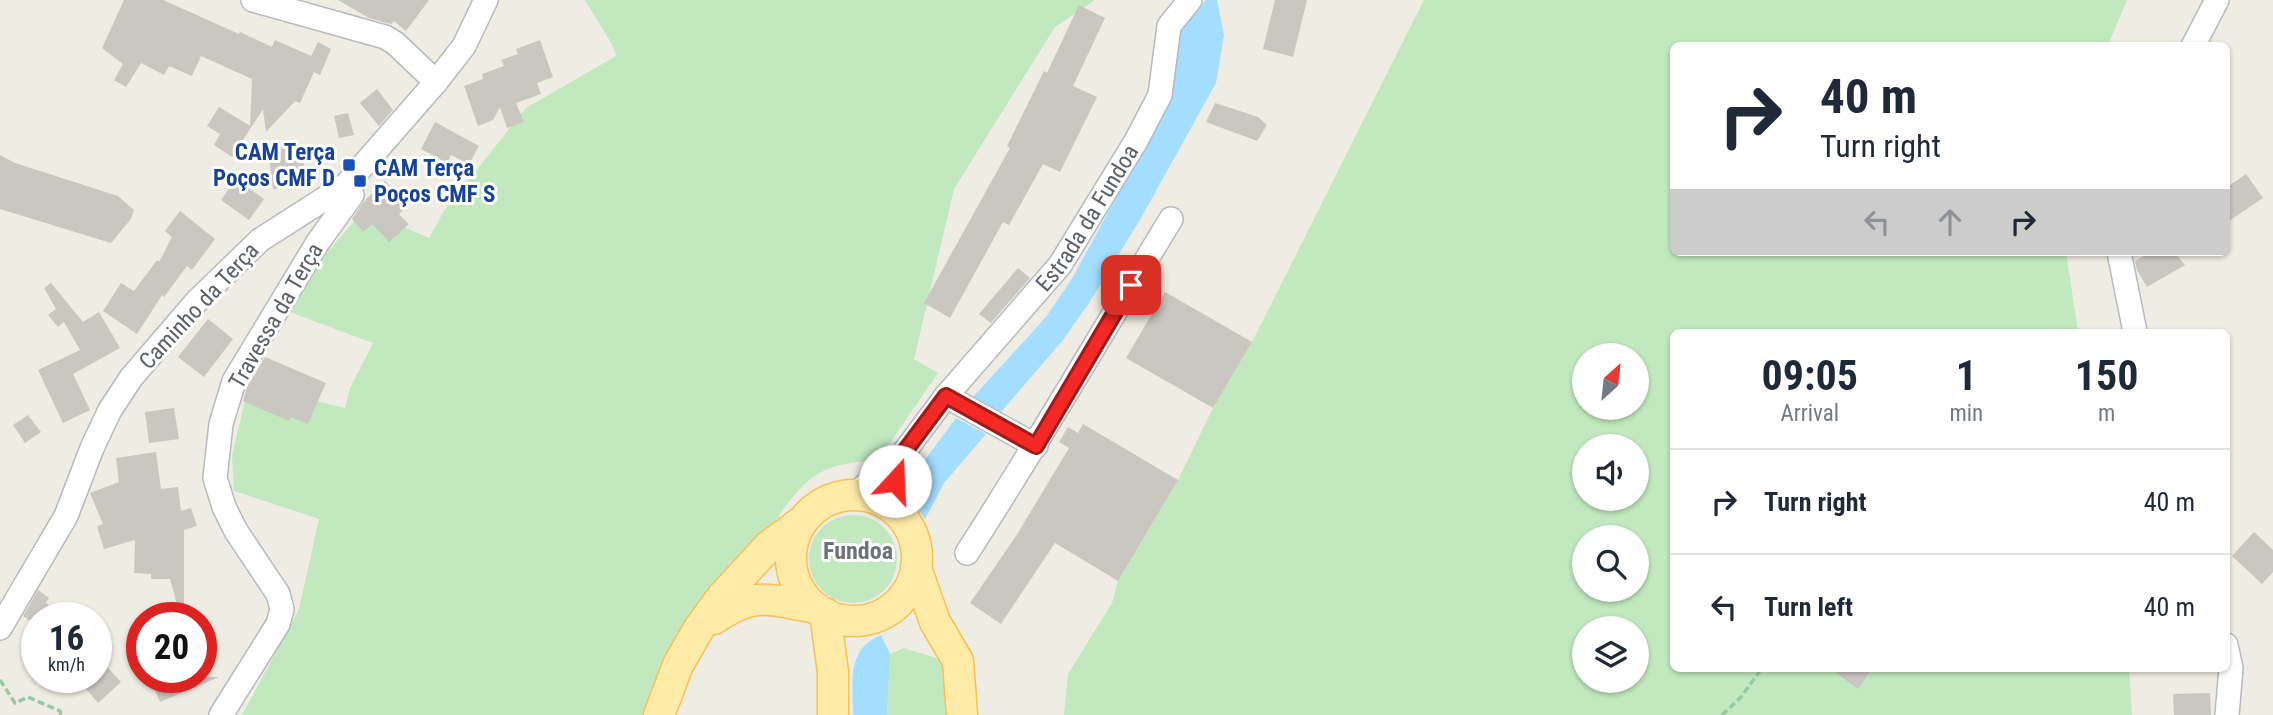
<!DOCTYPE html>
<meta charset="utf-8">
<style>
:root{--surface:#fff;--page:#f2f2f3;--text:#1f2937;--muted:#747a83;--line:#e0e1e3}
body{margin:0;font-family:"Roboto Condensed",sans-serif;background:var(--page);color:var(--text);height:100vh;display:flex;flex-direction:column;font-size:26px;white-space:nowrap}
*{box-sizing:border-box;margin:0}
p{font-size:23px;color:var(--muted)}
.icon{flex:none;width:38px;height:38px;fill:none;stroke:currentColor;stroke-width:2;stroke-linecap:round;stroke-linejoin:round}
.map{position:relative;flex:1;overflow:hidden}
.sheet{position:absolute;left:1670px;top:329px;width:560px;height:343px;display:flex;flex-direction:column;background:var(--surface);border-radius:10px;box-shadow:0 2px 5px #0004}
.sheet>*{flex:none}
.banner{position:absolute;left:1670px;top:42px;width:560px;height:214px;border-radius:10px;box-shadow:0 2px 5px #0004;background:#fff;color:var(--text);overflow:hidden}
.needle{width:46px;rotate:27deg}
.tools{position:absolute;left:1572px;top:343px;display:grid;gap:14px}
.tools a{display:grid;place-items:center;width:77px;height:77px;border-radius:50%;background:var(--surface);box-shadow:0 2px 5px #0004;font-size:35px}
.speed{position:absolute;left:21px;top:602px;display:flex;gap:14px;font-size:35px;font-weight:700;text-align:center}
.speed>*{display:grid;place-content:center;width:91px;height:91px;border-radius:50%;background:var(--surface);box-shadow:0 2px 5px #0004;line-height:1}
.speed small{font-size:18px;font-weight:400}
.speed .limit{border:10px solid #d22;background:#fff;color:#111}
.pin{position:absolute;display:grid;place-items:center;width:60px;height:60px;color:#fff;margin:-30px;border-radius:14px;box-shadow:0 4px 10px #0006}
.me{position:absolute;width:77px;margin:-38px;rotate:20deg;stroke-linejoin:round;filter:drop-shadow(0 0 5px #0008)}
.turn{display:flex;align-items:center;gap:24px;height:147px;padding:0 35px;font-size:32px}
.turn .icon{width:91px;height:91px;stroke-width:2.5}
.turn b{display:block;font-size:49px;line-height:60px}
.lanes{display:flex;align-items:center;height:66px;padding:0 35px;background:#0003;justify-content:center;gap:35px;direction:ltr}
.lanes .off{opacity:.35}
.eta{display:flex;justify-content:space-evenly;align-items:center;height:119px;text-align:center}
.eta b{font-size:42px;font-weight:700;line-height:49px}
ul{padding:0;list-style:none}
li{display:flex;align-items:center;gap:21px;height:105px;padding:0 35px;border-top:2px solid var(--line)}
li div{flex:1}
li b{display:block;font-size:26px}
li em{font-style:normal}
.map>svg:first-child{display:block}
.green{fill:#c1e8be;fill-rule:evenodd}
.water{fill:#a3ddff}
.building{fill:#cac6c0}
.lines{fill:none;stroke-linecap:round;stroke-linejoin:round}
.minor-casing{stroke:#b6babe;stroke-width:26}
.major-casing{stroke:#fac051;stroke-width:33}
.path{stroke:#96caa2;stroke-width:3.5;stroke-dasharray:7 3.5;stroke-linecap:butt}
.minor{stroke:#fff;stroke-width:23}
.major{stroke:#ffeba8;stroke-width:30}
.route-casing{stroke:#9f1a18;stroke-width:18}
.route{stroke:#f42825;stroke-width:12}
.transit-dot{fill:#1a4fb4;stroke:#fff;stroke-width:2.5}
.labels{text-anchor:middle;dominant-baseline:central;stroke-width:6;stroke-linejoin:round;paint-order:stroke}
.transit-label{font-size:23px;font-weight:bold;fill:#164399;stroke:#fff;text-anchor:end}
.street-label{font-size:23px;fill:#5b6065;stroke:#fff}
.neighbourhood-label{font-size:24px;font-weight:bold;fill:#6c7277;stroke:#fff}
</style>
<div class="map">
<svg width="2273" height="715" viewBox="0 0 2273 715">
<rect width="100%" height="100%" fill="#efece3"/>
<path class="green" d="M585 0H1095L1055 27 954 189 914 359 938 373 878 460C853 462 828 464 808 481 784 502 770 533 748 556 736 569 722 580 709 593 678 627 656 670 647 715H242L299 609 319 519 234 491 232 456 249 384 345 408 350 388 373 343 290 312 329 250 364 210 429 238 444 211 526 108 616 56 613 46Z
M1424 0H2127L2108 45 1673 46V252H2066L2078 332H1673V668L2129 669 2132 715H1064L1068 674 1112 603 1118 581 1178 480 1213 408 1252 342ZM1584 355H1636V408H1584ZM1584 446H1636V499H1584ZM1584 537H1636V590H1584ZM1584 628H1636V681H1584Z
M809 559a44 44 0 1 1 88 0a44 44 0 1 1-88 0Z
M904 648 936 658 951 676 950 715H887L890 654Z"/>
<path class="water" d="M1206 0H1217L1224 35 1216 83 1141 218 1089 303 1063 340 1001 412 976 400 973 397 1046 317 1073 277 1163 112 1179 32Z
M956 418 986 434 944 483 925 519 909 496 905 487Z
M881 635 890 654 887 715H853C853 683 846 649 881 635Z"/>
<path class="building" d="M124 0H163L239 34 240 32 272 47 275 40 311 56 318 42 331 49 320 75 314 72 300 103 295 101 266 132 263 109 232 157 214 145 220 134 207 126 219 107 250 126 252 79 201 56 192 76 169 66 164 75 141 63 126 87 114 80 123 64 102 48Z
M338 0H429L406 31 394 21 391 24 369 18Z
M1275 0H1307L1293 57 1263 49Z
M1079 5 1105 18 1073 86 1097 97 1060 172 1043 164 1009 225 1003 222 950 318 924 303 1010 148 1007 146 1044 71 1047 73Z
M540 40 553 77 537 83 541 94 516 103 524 122 507 128 500 107 493 120 478 126 464 86 483 79 482 74 504 66 501 60 518 54 516 49Z
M377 89 393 110 379 126 360 103Z
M1215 103 1258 117 1267 125 1257 141 1206 122Z
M348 113 354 135 339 138 334 116Z
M435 122 479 146 469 164 451 155 447 163 421 149Z
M301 144 306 178 293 179 294 187 273 189 268 148Z
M0 155 15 163 118 196 134 210 131 219 111 243 0 209Z
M2246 174 2263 198 2226 223V188Z
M236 179 264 199 249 220 221 200Z
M385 181 408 206 399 214 409 224 389 242 372 224 363 232 352 219 365 200Z
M180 211 215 239 192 270 187 266 164 297 162 295 137 334 103 311 121 283 134 291 157 260 159 262 172 237 165 231Z
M2151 252H2174L2185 265 2147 287 2137 270 2135 261Z
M1018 268 1030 278 991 323 979 314Z
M51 283 83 322 99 312 120 348 73 374 90 410 63 423 38 370 80 350 64 322 58 327 48 315 56 309 44 288Z
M1165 292 1252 342 1213 408 1126 358Z
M208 319 233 339 204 377 178 357Z
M265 357 326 383 308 424 291 417 289 421 243 401 247 387Z
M174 408 179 439 149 443 145 412Z
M28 415 41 432 25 443 13 425Z
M1083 424 1178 480 1118 581 1055 543 1001 624 970 603 1016 536 1069 448 1059 442 1068 427 1078 433Z
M156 452 161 489 178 487 181 511 191 508 197 526 184 530V615H180L170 579H151V574L134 573 135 540 104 549 97 526 103 524 90 493 119 482 116 458Z
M2254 532 2273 550V572L2262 584 2232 556Z
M38 590 49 598 46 603 66 618H37V626L23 616Z
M96 655 121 682 98 703 76 677H96Z
M1829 668H1873L1858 689Z
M149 677H219L160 702Z
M2210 693 2211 715H2174L2173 694Z"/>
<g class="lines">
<defs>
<g id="minor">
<path d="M253 0 385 37 395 43 436 82"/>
<path d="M2193 46 2217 0"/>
<path d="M2119 252 2135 332"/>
<path d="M946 396 1036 446"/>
<path id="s1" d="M854 495 902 455 946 396 1060 265 1136 141 1160 95 1169 26 1190 0"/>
<path d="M899 514 895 481 902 455"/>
<path d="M967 553C1038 443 1103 331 1171 219"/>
<path d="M0 628 66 516 92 448 110 410 131 378 197 301 260 240 346 185 436 82 464 46 486 0"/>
<path d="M2226 645 2231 668 2227 715"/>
<path d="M221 715 278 624 282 609 278 594 236 531 224 507 215 478 221 424 234 381 318 242 352 195 346 185"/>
</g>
<path id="major" d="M791 558a63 63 0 1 1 126 0a63 63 0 1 1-126 0Z
M916 568 935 622 958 661 962 715
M825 613 833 672V715
M714 619C757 590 769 600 816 608
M659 715 678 665 698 630 721 598 769 546 801 522"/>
</defs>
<use href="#minor" class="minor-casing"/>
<use href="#major" class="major-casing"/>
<path class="path" d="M0 680 15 703 28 697 60 711 61 715
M1722 715 1741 697 1762 668"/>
<use href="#minor" class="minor"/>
<use href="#major" class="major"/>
</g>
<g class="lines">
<defs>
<path id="route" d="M895 481 902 455 946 396 1036 446 1131 285"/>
</defs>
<use href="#route" class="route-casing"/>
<use href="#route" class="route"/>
</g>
<g class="transit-dot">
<rect x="342" y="158" width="14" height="14" rx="3.5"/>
<rect x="353" y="174" width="14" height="14" rx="3.5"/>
</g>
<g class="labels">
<g class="transit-label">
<text x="335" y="152">CAM Terça<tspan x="335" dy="26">Poços CMF D</tspan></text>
<text x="374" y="168" text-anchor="start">CAM Terça<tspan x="374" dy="26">Poços CMF S</tspan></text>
</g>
<g class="street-label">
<text stroke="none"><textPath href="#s1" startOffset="364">Estrada da Fundoa</textPath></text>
<text transform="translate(199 306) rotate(-47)">Caminho da Terça</text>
<text transform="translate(276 316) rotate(-60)">Travessa da Terça</text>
</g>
<g class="neighbourhood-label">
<text x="858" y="551">Fundoa</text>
</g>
</g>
</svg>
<div class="tools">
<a><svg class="needle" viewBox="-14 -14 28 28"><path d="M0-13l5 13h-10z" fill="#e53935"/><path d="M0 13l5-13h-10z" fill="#747a83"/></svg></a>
<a><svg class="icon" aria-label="sound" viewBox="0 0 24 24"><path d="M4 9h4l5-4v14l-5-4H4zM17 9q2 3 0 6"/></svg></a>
<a><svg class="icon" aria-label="search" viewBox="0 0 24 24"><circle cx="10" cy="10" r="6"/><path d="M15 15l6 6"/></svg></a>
<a><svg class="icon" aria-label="layers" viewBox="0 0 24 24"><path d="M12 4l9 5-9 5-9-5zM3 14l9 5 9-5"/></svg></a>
</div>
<div class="speed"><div>16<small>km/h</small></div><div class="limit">20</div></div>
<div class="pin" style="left:1131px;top:285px;background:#d93025"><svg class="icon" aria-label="arrive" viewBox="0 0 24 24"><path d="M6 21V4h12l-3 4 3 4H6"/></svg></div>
<svg class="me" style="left:895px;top:481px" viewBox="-20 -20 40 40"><circle r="19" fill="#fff"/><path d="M0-13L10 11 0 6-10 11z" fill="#f42825"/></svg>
<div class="banner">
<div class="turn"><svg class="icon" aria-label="right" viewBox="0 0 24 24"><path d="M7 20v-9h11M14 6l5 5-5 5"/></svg><div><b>40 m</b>Turn right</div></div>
<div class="lanes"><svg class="icon off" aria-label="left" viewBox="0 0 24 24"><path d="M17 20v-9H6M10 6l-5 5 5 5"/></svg><svg class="icon off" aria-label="ahead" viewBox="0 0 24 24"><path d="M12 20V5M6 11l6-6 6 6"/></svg><svg class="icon" aria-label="right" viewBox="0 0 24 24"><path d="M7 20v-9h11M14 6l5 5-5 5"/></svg></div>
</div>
<section class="sheet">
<div class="eta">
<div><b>09:05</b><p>Arrival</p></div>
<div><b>1</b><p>min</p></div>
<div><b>150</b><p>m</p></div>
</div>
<ul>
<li><svg class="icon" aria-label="right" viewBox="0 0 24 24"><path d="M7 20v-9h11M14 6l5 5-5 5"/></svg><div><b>Turn right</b></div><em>40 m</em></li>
<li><svg class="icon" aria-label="left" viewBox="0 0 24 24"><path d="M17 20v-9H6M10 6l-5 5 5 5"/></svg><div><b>Turn left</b></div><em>40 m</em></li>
</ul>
</section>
</div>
